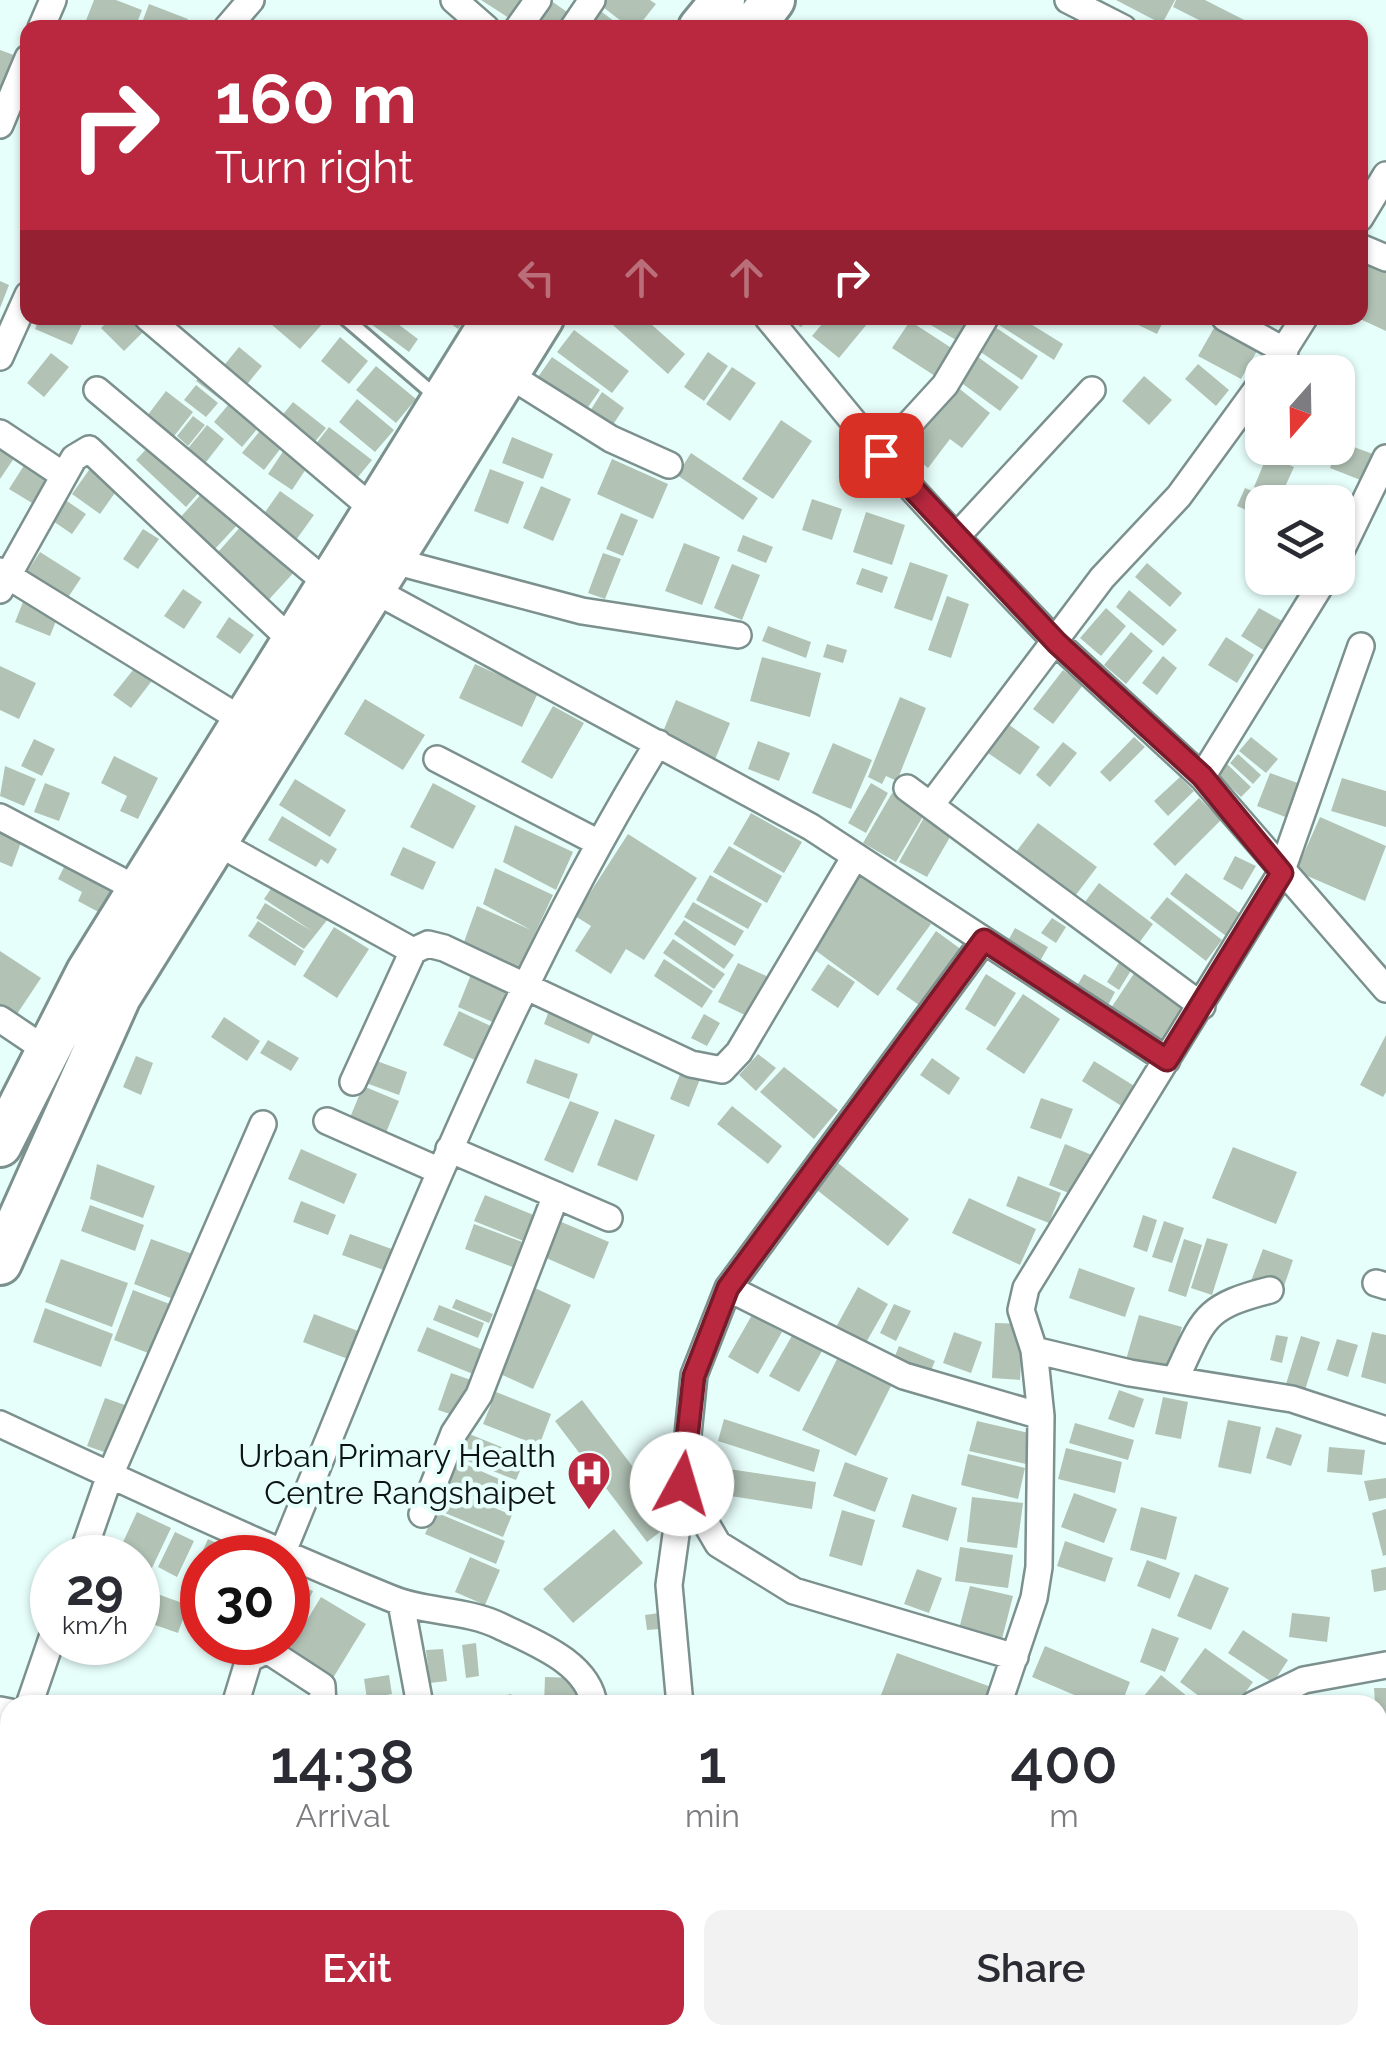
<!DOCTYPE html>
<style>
:root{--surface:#fff;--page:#f2f2f3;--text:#2b2b33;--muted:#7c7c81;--accent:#b9283f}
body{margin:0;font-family:Raleway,sans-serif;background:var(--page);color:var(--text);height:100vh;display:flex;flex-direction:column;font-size:38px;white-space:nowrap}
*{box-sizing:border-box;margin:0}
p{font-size:32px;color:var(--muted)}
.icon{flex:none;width:55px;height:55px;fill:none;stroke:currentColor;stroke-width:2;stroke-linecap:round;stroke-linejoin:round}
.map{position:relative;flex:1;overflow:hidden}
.panel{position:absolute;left:0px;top:1695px;width:1388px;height:350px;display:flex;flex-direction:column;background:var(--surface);border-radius:30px 30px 0 0;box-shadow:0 2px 8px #0004}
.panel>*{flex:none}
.hud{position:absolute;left:20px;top:20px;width:1348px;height:305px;border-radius:20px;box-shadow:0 2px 8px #0004;background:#b9283f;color:#fff;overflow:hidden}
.needle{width:65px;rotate:200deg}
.fabs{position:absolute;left:1245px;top:355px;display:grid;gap:20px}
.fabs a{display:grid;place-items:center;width:110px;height:110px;border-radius:20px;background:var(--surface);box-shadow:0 2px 8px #0004;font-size:50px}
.speed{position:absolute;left:30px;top:1535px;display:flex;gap:20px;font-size:50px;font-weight:700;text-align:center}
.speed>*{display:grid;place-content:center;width:130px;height:130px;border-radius:50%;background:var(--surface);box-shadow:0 2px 8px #0004;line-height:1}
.speed small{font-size:25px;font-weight:400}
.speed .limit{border:15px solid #d22;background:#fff;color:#111}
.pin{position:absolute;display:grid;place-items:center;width:85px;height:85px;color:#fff;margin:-42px;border-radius:20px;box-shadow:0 5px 15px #0006}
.me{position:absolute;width:110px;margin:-55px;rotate:6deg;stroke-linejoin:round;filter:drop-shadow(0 0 8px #0008)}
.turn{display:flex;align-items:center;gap:35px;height:210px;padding:0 30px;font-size:45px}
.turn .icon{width:130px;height:130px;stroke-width:2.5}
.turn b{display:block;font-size:70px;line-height:85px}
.lanes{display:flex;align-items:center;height:95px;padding:0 30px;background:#0003;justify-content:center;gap:50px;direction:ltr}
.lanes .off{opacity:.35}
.eta{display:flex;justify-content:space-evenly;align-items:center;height:170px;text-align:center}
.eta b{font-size:60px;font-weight:600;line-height:70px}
.button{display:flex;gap:20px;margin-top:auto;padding:20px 30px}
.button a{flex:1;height:115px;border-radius:20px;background:var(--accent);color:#fff;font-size:40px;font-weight:600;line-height:115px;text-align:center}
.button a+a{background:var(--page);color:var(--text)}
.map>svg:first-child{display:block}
.building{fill:#b2c3b6}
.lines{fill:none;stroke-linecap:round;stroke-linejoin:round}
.service-casing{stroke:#7c918e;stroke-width:18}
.minor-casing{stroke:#7c918e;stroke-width:30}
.trunk-casing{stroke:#7c918e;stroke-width:48}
.service{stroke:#fff;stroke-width:12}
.minor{stroke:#fff;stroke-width:25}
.trunk{stroke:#fff;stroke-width:42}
.route-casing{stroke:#781a29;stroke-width:25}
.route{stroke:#b9283f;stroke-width:18}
.labels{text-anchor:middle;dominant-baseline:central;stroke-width:9;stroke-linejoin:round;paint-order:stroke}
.poi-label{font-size:32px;fill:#0b1412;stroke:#e7fffb;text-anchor:end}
</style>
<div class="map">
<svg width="1386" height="2045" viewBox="0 0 1386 2045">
<rect width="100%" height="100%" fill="#e7fffb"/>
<path class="building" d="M94 0H116L142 10 135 28H83Z
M481 0H520L509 18Z
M550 0 570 14 560 28H552L533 15Z
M594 0H650L656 4 637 28H630Z
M1116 0H1175L1162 24Z
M1176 0H1205L1260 28H1215L1173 7Z
M149 4 188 19 185 28H140Z
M594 6 623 28H579Z
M0 50 22 58 9 92 0 88Z
M1360 259 1386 271V331L1360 319Z
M0 281 9 285 0 308Z
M40 318H85L72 345 35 329Z
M111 318H132L145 330 124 351 101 328Z
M264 318H318L324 322 300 349Z
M363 318H390L418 339 409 352Z
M443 318H466L458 329Z
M605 318H644L685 354 668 374Z
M789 318H809L801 327Z
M827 318H872L839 358 812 336Z
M919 318H970L956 340Z
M999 318H1021L1063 344 1054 360 996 323Z
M1124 318H1165L1157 334Z
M910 321 953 349 935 376 892 348Z
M995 327 1038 356 1022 380 979 351Z
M1214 328 1257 351 1241 379 1198 356Z
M574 330 629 371 612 393 557 352Z
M340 337 368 361 349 384 321 361Z
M239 347 262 366 240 393 217 374Z
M708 352 728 366 704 401 684 387Z
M51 353 69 367 44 397 27 383Z
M974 354 1019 387 1000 411 956 379Z
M552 357 600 390 586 410 538 377Z
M1198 364 1229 390 1216 406 1185 379Z
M376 366 416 399 396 423 356 390Z
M732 367 756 383 730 421 706 404Z
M202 373 227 393 221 400 196 381Z
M1144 376 1172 400 1149 425 1122 401Z
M196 385 218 403 206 417 184 400Z
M956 386 990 413 962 448 950 439 928 468 905 449Z
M166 391 193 412 171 440 144 420Z
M602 392 624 408 612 426 590 411Z
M233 399 262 423 242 447 214 422Z
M357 399 394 430 375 452 339 422Z
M293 402 326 428 309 449 276 423Z
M1339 412 1354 419 1346 439 1338 435Z
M193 416 205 425 188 446 177 436Z
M781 420 812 441 773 499 742 479Z
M207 425 224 439 203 466 185 452Z
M263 427 284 444 264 470 242 453Z
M329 427 372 460 353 483 311 450Z
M0 434 21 448 0 479Z
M512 437 553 454 543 479 502 463Z
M1340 442 1373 454 1363 481 1330 468Z
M152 443 202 489 186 507 136 460Z
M286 447 310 463 292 490 268 474Z
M691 453 758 498 743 520 677 475Z
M30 456 53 471 32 503 9 489Z
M1267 456 1294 467 1280 498 1254 487Z
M612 459 668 484 653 519 597 494Z
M96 460 124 480 100 514 72 494Z
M490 469 524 482 508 524 474 511Z
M541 486 571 499 553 541 523 528Z
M1245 488 1278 502H1262V517L1237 506Z
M204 491 239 523 213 551 178 520Z
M280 491 314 515 296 540 263 515Z
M58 495 86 514 72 534 44 515Z
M812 499 842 509 832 540 802 530Z
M866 512 905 525 892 565 853 552Z
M621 513 638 520 623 556 606 549Z
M243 524 296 570 263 606 211 560Z
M143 529 159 539 138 569 123 559Z
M743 535 773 547 766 563 737 551Z
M684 543 720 557 702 605 665 591Z
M40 552 81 578 63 605 23 578Z
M603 553 621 559 605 599 588 593Z
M910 562 948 575 932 621 894 608Z
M1147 563 1182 593 1170 607 1135 577Z
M732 564 760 575 742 620 714 608Z
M862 568 888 577 882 593 856 584Z
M183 589 202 602 184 629 164 616Z
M1129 590 1177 630 1163 646 1116 607Z
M947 596 969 604 951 658 928 650Z
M23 602 58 616 50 636 15 622Z
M1106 608 1126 626 1101 656 1080 638Z
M1259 608 1284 622 1265 651 1241 636Z
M229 617 254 635 240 654 216 637Z
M768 626 811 642 806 658 762 641Z
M1131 632 1153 651 1126 684 1104 665Z
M1226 637 1254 655 1237 683 1208 665Z
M827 644 847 650 843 663 823 657Z
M1163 656 1177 668 1157 695 1142 683Z
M762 657 821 673 810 717 750 701Z
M475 664 538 693 522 727 459 698Z
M137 665 154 678 131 708 113 695Z
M0 666 36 683 19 719 0 710Z
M1063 670 1083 685 1053 724 1033 709Z
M900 697 926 708 897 781 886 776 882 784 868 777Z
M365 699 425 735 403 770 344 734Z
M676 700 730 723 714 762 660 739Z
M553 706 584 723 552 779 521 762Z
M1008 724 1040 747 1020 775 988 753Z
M1134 737 1145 747 1110 782 1100 772Z
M1251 737 1278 759 1266 773 1239 751Z
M34 739 55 749 42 776 21 766Z
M758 741 790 753 779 781 748 769Z
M1063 742 1077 753 1050 787 1036 775Z
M833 743 872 760 851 809 812 793Z
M1238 754 1261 775 1253 784 1230 763Z
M114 756 158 778 138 819 120 811 127 796 101 783Z
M1227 764 1251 787 1241 797 1217 774Z
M5 766 36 779 24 806 0 796Z
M1270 773 1306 786 1293 820 1257 806Z
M1180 777 1194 791 1168 816 1154 801Z
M1342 778 1386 791V827L1331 811Z
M295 779 346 810 330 837 279 805Z
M45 783 70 793 59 821 34 812Z
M433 783 476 806 453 849 410 827Z
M871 783 888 793 866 833 848 823Z
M892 793 925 813 896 862 863 843Z
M1199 798 1221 820 1175 866 1153 844Z
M751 813 802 842 784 873 733 844Z
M926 814 954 830 927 877 899 862Z
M282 816 337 849 328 864 321 859 316 867 268 840Z
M1320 817 1386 846 1365 901 1296 871Z
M1038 823 1097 867 1072 900 1013 856Z
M515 825 573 852 556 890 503 862Z
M0 828 23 837 12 867 0 862Z
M628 834 697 878 644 960 626 949 611 974 575 951 591 926 575 916Z
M729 846 782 876 767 903 713 872Z
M403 847 436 862 423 890 390 875Z
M1235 856 1256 866 1242 890 1223 879Z
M65 865 116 893 104 915 78 901 82 892 58 879Z
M495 868 553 895 518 970 464 942 477 906 531 930 483 904Z
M861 873 931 924 878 996 808 945Z
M1186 873 1242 915 1226 936 1170 894Z
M710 875 762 904 748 929 696 900Z
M275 883 328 919 304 949 256 918 265 903 312 931 264 899Z
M1099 883 1153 924 1136 947 1082 906Z
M1167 897 1222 940 1206 961 1150 918Z
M693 902 744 931 735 946 684 917Z
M1052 918 1066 927 1056 943 1041 933Z
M684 920 734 955 724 969 674 934Z
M258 921 304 951 295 966 248 936Z
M334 927 369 949 337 998 303 976Z
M1015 928 1048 947 1035 970 1002 952Z
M936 931 962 950 922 1007 896 989Z
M673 939 725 974 714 989 663 953Z
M0 951 41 978 15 1017 0 1007Z
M1123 956 1135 964 1119 990 1107 982Z
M664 959 713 991 702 1008 654 976Z
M738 963 773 979 753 1019 718 1002Z
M828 964 855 982 838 1008 811 990Z
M1137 969 1193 1005 1166 1047 1109 1011Z
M472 972 512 989 497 1024 458 1007Z
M986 974 1016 993 995 1027 965 1009Z
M1084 974 1115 992 1104 1013 1072 994Z
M1023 994 1060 1019 1024 1074 986 1049Z
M550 1008 596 1028 589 1044 544 1024Z
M459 1011 497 1029 481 1063 443 1045Z
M704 1014 720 1023 707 1046 691 1038Z
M224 1017 260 1041 247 1061 211 1037Z
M1386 1035V1092L1383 1097 1360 1085Z
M268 1040 299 1058 291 1071 260 1053Z
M758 1054 776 1068 756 1091 739 1075Z
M136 1056 153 1063 141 1095 123 1087Z
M932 1058 960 1078 949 1095 920 1075Z
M535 1059 578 1074 569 1099 526 1083Z
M374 1060 407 1072 399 1095 366 1083Z
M1094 1061 1136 1087 1123 1107 1082 1081Z
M683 1067 702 1074 689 1107 670 1099Z
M784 1067 838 1110 814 1139 760 1092Z
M363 1086 399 1101 385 1135 349 1120Z
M1041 1098 1073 1109 1061 1139 1030 1128Z
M570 1101 599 1112 573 1173 544 1160Z
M732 1106 782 1146 768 1164 717 1124Z
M615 1119 655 1135 637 1181 597 1165Z
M1065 1144 1092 1155 1076 1196 1049 1185Z
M1233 1147 1297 1172 1276 1224 1212 1198Z
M301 1149 357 1174 344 1204 288 1179Z
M838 1163 909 1219 888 1246 817 1190Z
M97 1164 155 1186 143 1218 90 1199Z
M1018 1176 1061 1193 1049 1223 1006 1206Z
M485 1195 536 1216 526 1242 474 1221Z
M969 1198 1036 1229 1020 1265 952 1233Z
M301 1201 336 1215 328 1235 293 1222Z
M90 1205 144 1225 135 1251 81 1231Z
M1143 1215 1157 1220 1147 1252 1133 1247Z
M559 1221 609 1242 594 1279 544 1257Z
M1164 1221 1184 1228 1172 1263 1152 1257Z
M474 1224 525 1243 515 1268 465 1249Z
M350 1234 400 1252 392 1273 342 1255Z
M1207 1238 1228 1244 1212 1295 1191 1288Z
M151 1239 198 1256 181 1302 134 1284Z
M1184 1239 1202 1245 1186 1297 1168 1291Z
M1263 1249 1293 1260 1282 1292 1251 1281Z
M61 1259 128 1283 112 1327 45 1302Z
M1079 1268 1135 1288 1125 1317 1069 1298Z
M858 1287 888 1304 864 1346 835 1329Z
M535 1288 571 1305 533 1389 496 1372Z
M133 1290 175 1306 156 1356 114 1340Z
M456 1299 493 1314 489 1323 452 1308Z
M894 1304 911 1311 896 1341 880 1333Z
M439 1305 484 1323 478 1338 433 1320Z
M45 1308 113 1334 101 1367 33 1342Z
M314 1314 358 1331 348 1359 303 1342Z
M752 1315 782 1332 758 1374 728 1357Z
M1139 1315 1182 1327 1168 1375 1125 1363Z
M995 1323 1023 1324 1020 1380 992 1378Z
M427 1327 490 1353 480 1377 417 1351Z
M954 1332 982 1342 971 1373 943 1363Z
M1372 1332 1386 1335V1384L1361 1377Z
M793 1334 822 1351 799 1392 769 1376Z
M1276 1335 1288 1337 1282 1363 1270 1360Z
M1301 1336 1320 1342 1305 1390 1286 1384Z
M1337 1339 1358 1345 1348 1377 1327 1370Z
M899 1346 935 1361 929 1375 893 1361Z
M837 1359 891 1386 856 1456 802 1430Z
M451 1373 474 1381 462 1418 438 1410Z
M1119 1390 1144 1399 1134 1428 1108 1419Z
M496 1392 551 1414 539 1446 483 1424Z
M1163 1397 1188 1402 1181 1439 1155 1434Z
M105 1398 125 1405 107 1453 87 1446Z
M582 1400 674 1521 647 1542 555 1421Z
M724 1419 820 1450 814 1472 718 1441Z
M1228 1420 1261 1427 1251 1474 1218 1467Z
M977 1421 1033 1434 1026 1464 969 1451Z
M1075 1423 1134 1440 1128 1460 1069 1443Z
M1276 1427 1302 1435 1291 1466 1266 1458Z
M462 1431 526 1457 516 1480 452 1455Z
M1329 1447 1365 1450 1362 1475 1327 1472Z
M1066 1448 1122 1462 1115 1493 1058 1479Z
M968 1454 1025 1468 1018 1499 961 1485Z
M451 1458 513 1485 503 1509 440 1483Z
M845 1462 888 1478 875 1512 833 1496Z
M722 1468 816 1482 812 1509 718 1494Z
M1386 1478V1498L1369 1501 1364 1481Z
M437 1484 512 1515 503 1537 428 1506Z
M1074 1493 1117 1509 1104 1543 1061 1527Z
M912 1494 957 1508 948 1541 902 1527Z
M972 1497 1023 1503 1017 1548 967 1542Z
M1141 1507 1177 1517 1166 1560 1130 1550Z
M1386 1509V1555L1383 1556 1372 1513Z
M842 1510 875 1520 862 1566 829 1556Z
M137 1512 171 1528 151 1570 138 1564V1558L117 1555Z
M435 1512 505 1541 496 1564 425 1534Z
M614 1529 643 1563 573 1623 543 1589Z
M175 1532 194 1541 177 1577 158 1567Z
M208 1539 238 1553 236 1558H202V1585L190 1579Z
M1065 1541 1113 1558 1105 1582 1057 1566Z
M960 1547 1013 1555 1008 1588 955 1581Z
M470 1557 500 1570 485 1605 455 1592Z
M1147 1560 1180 1573 1170 1599 1137 1586Z
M1386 1567V1590L1374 1592 1371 1570Z
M917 1569 942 1578 929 1613 904 1604Z
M1195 1574 1229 1588 1211 1630 1177 1616Z
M288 1580 313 1591 297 1625 288 1620Z
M970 1586 1013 1596 1002 1639 959 1629Z
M138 1587 188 1605 178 1633 138 1619Z
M321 1597 366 1624 333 1678 288 1651Z
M194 1606 202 1610V1633L186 1625Z
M659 1613 660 1629 647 1630 645 1615Z
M1292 1613 1330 1617 1327 1642 1289 1637Z
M1152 1628 1179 1638 1165 1672 1140 1662Z
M1243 1630 1288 1660 1273 1683 1228 1653Z
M224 1642H252L247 1653Z
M476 1643 479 1676 466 1678 462 1645Z
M1045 1646 1130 1682 1121 1705H1098L1032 1677Z
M1205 1648 1253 1682 1236 1705H1211L1180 1682Z
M443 1649 447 1681 430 1683 426 1650Z
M897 1653 994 1688 988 1705H909L881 1695Z
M389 1675 392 1694 367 1699 364 1679Z
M1161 1675 1198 1705H1145L1140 1701Z
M545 1677 579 1678V1705H544Z
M1374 1688H1386V1751H1378Z
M511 1694 514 1705H472V1704Z
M1043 1695 1069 1705H1039Z
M1386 1861V1911L1378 1918V1869Z
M1 1917 10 1920V1944L0 1941Z
M1382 1941 1386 1944V1974L1378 1968Z
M0 2018 10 2020V2035H36L35 2045H0Z
M1378 2027 1386 2028V2045H1309L1310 2035H1378Z
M213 2035H239L240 2045H214Z
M797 2035H849L854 2037 851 2045H794Z
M984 2035H1015L1011 2045H990L981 2041Z
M441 2036 442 2045H405V2039Z
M600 2037 601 2045H581V2038Z
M672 2038 673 2045H605V2040Z"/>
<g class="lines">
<defs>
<path id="service" d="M345 318 438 398"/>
<path id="minor" d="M454 0 486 28
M1068 0 1123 28
M41 28 53 0
M227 28 251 0
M518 28 538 0
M573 28 592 0
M0 125 28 58
M1360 218 1386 175
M1360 247 1386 258
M148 318 373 509
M768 318 881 455 956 537 1057 643 1202 777 1386 989
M1225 318 1285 351
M0 357 28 295
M1275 364 1304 318
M506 373 611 439 669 465
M97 390 328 584
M0 433 63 475
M881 455 945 385 985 318
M956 537 1092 390
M1338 557 1386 458
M390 560 582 611 738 635
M0 571 242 720
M372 589 811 827 1167 1060
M0 590 74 458 89 449 292 641
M437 759 597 842
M1202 777 1325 578
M907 788 1202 1006
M931 805 1102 578 1179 496 1262 382
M0 817 139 890
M216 842 413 951 428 944 444 948 691 1064 722 1070 739 1052 854 858
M984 940 728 1288 694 1375 683 1484 718 1544 794 1591 1015 1657
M0 1019 46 1050
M353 1082 413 951
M327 1121 440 1171
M449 1149 609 1218
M1376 1283 1386 1286
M728 1288 904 1376 1041 1416
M1034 1350 1130 1373 1292 1399 1386 1430
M1175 1380C1204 1319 1202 1307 1270 1290
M0 1424C129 1484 258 1544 390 1598 425 1613 465 1609 500 1626 535 1643 589 1663 594 1705
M422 1514 454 1433 479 1395 556 1195
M282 1554C395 1279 502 997 658 743
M81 1558 110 1475 263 1124
M401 1603 420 1705
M29 1705 52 1638
M235 1705 249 1659 267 1650 322 1686 323 1705
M680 1705 669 1585 683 1484
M998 1705 1034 1598 1039 1567 1041 1416 1034 1350 1021 1310 1026 1288 1281 873 1361 646
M1253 1705 1304 1680 1386 1665
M0 1710 10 1712
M1378 1842 1386 1851
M0 1887 10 1889
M674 2035V2045
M1041 2035 1060 2045
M456 2038 520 2035
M876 2045 880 2035
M1289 2045 1290 2035"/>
<path id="trunk" d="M700 28 723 0
M752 28 773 0
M0 1145 88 972 494 318
M0 1263 119 997 542 318"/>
</defs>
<use href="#service" class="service-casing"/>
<use href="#minor" class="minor-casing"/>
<use href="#trunk" class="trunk-casing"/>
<use href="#service" class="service"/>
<use href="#minor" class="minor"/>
<use href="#trunk" class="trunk"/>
</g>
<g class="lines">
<defs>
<path id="route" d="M682 1484 694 1376 728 1288 984 940 1167 1060 1282 873 1202 776 1057 643 881 455"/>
</defs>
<use href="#route" class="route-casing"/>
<use href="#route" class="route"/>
</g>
<defs>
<symbol id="hospital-pin" viewBox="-11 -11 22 30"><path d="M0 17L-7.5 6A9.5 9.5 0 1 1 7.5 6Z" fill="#b9283f" stroke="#e7fffb"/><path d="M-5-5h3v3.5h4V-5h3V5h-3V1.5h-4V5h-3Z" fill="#fff"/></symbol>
</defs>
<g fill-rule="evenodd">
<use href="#hospital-pin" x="564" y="1448" width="50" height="68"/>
</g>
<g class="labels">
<g class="poi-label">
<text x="556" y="1455">Urban Primary Health<tspan x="556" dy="37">Centre Rangshaipet</tspan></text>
</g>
</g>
</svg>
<div class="fabs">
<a><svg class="needle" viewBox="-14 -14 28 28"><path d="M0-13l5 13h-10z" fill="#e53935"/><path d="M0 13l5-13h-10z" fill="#7c7c81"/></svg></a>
<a><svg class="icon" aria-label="layers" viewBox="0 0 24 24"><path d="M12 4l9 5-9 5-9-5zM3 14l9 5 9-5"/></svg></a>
</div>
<div class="speed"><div>29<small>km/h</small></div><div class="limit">30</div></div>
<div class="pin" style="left:881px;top:455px;background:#d93025"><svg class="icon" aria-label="arrive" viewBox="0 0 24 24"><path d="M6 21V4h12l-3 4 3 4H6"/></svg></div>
<svg class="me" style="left:682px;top:1484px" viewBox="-20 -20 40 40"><circle r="19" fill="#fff"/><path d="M0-13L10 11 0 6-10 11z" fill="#b9283f"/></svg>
<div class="hud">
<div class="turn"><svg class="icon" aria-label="right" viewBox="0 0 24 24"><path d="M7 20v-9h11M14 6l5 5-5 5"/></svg><div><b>160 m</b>Turn right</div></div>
<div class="lanes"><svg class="icon off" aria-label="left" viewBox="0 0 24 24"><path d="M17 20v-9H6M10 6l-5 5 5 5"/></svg><svg class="icon off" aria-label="ahead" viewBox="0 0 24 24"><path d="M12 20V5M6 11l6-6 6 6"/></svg><svg class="icon off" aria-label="ahead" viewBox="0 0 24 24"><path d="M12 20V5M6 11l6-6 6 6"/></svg><svg class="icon" aria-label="right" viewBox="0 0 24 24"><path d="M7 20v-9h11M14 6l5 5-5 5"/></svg></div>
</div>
<section class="panel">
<div class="eta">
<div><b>14:38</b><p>Arrival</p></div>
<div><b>1</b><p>min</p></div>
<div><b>400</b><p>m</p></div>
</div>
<div class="button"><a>Exit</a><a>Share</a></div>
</section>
</div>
